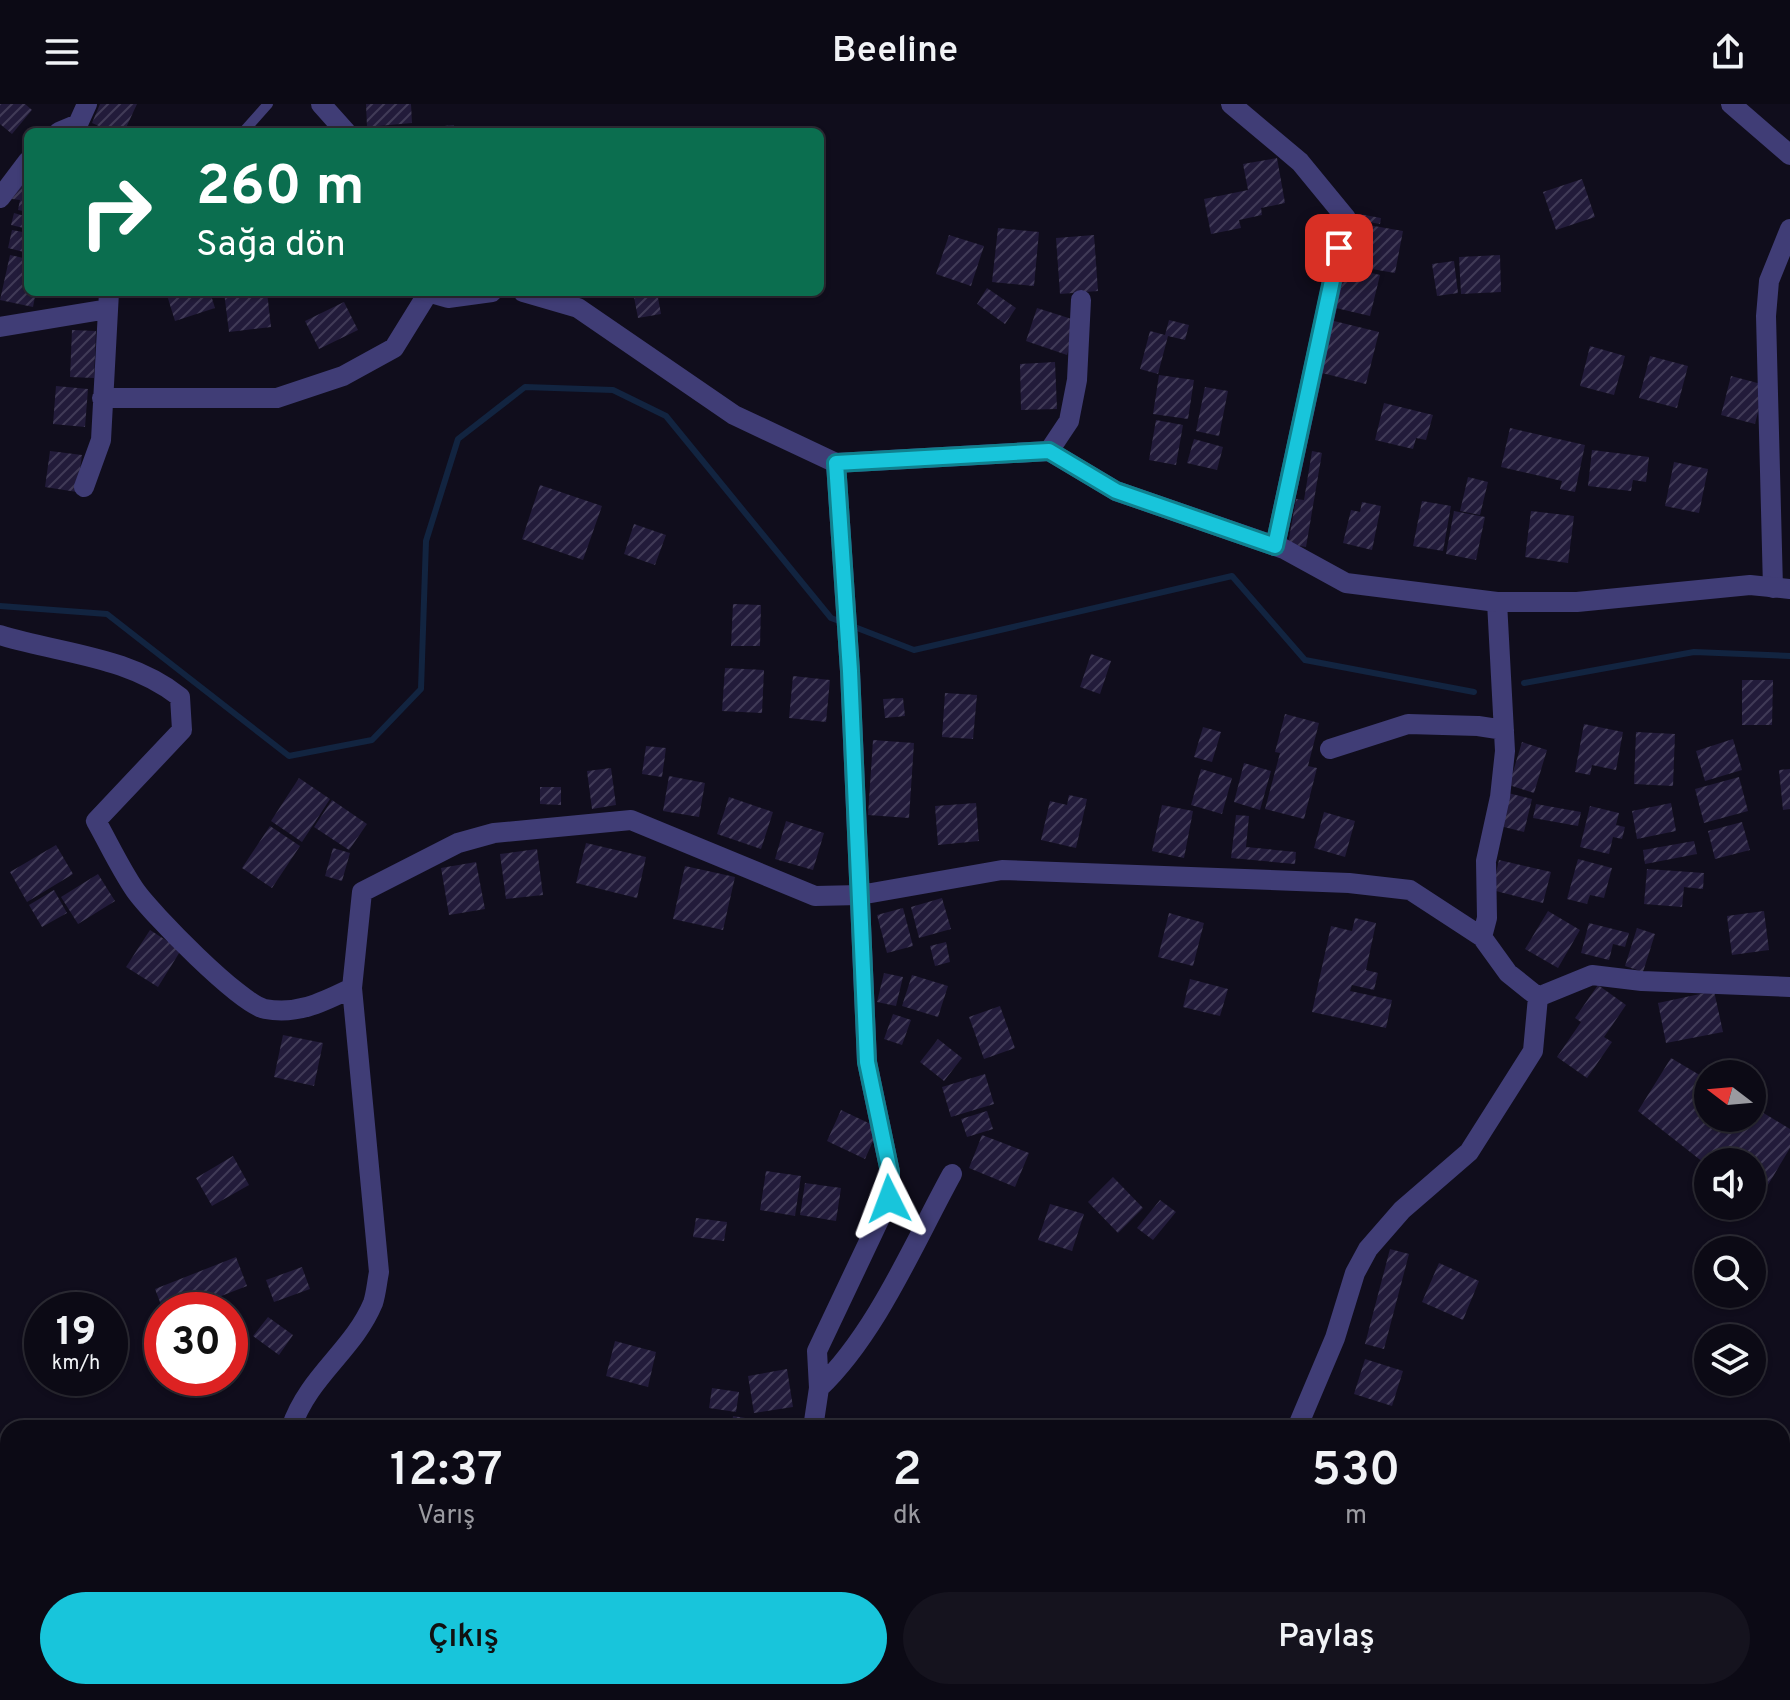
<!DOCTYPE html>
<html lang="tr">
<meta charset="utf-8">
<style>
:root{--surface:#0c0a15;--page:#15131e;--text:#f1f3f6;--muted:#9a9aa0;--line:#2c2b34;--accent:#18c5db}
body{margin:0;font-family:Overpass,sans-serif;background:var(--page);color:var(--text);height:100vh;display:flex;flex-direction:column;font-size:30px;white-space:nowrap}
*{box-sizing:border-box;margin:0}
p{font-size:26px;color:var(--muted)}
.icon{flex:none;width:44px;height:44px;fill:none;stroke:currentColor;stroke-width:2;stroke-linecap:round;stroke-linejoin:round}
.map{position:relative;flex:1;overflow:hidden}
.sheet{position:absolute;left:0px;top:1316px;width:1790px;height:280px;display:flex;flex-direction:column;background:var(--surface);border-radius:24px 24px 0 0;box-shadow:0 2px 6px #0004,0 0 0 2px var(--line)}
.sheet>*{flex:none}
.banner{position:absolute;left:24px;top:24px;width:800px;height:168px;border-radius:12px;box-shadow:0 2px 6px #0004,0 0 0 2px var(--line);background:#0b6e4f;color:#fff;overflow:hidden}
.needle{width:52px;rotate:286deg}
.fabs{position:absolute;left:1694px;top:956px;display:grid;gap:16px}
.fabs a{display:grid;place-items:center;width:72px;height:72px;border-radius:50%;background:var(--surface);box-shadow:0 2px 6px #0004,0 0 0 2px var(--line);font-size:40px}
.speed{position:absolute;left:24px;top:1188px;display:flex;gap:16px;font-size:40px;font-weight:700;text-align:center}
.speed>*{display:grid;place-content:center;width:104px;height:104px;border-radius:50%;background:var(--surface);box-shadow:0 2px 6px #0004,0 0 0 2px var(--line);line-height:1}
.speed small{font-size:20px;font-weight:400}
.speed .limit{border:12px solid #d22;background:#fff;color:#111}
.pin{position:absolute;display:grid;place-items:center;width:68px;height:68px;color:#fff;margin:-34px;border-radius:16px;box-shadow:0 4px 12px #0006}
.me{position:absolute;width:88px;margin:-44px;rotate:357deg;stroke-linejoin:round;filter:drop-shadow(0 0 6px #0008)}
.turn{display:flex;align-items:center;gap:28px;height:168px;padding:0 40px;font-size:36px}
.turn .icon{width:104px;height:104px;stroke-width:2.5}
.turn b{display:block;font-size:56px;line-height:68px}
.eta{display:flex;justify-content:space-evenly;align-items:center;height:136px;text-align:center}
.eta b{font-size:48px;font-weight:600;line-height:56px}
.action{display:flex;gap:16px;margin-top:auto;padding:16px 40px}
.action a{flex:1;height:92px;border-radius:48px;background:var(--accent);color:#111;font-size:32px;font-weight:600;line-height:92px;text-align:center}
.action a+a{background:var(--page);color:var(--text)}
header{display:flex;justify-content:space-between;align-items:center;height:104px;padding:0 40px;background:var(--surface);font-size:36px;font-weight:600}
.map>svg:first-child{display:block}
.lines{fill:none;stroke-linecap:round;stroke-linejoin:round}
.stream{stroke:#122440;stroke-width:6}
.building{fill:url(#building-hatch)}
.service{stroke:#403d76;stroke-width:10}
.minor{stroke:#403d76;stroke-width:20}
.tertiary{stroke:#403d76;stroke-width:20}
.route-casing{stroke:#10808e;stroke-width:20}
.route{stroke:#18c5db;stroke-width:14}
</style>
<header><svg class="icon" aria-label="menu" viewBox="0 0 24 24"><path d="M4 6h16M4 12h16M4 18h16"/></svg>Beeline<svg class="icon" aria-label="share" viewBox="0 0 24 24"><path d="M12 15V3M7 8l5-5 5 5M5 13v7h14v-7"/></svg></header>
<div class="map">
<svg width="1790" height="1596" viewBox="0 0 1790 1596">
<defs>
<pattern id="building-hatch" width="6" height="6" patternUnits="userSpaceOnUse" patternTransform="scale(2)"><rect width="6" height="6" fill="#221b3a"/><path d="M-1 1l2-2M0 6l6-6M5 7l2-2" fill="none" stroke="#413b57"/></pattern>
</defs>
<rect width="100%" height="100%" fill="#100d1c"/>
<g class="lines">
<path class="stream" d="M0 502 107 510 289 652 372 636 421 585 426 437 458 335 525 283 613 286 666 312 831 514 842 518
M852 522 914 546 1232 472 1305 556 1474 588
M1524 579 1694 548 1790 552"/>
</g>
<path class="building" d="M0 0H25L32 6 12 30 0 20Z
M100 0H137L124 28H112L92 19Z
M366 0H411L412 19 367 23Z
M454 21V28H407V26Z
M527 23V28H498V25Z
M1277 54 1285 99 1261 104 1262 111 1239 116 1241 124 1211 130 1204 95 1248 86 1243 60Z
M1582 75 1595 113 1556 126 1543 88Z
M15 79 28 82V108L18 106 20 96 12 95Z
M14 109 28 113V125L11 121Z
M1359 110 1381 114 1380 120 1357 116Z
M1351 118 1403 127 1395 169 1343 160Z
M998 124 1039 128 1034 182 992 178Z
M12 126 28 129V149L8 144Z
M949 131 984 142 971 182 936 170Z
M1094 131 1098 187 1060 190 1056 134Z
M10 151 28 155V188H36L33 203 0 196Z
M1500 151 1501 188 1461 190 1459 153Z
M1454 157 1458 189 1437 192 1432 160Z
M1346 163 1380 171 1370 212 1336 204Z
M987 184 1016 204 1005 220 977 200Z
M166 188H210L215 204 175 217Z
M224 188H267L271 223 229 228Z
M633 188H657L661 210 638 214Z
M344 198 358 226 319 245 305 217Z
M1037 204 1078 217 1067 251 1026 237Z
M1169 216 1189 221 1185 236 1168 232 1158 270 1140 265 1150 227 1165 231Z
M1330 216 1379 228 1366 280 1318 268Z
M72 226 96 227 94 274 70 273Z
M1590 242 1625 252 1614 291 1580 282Z
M1650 252 1688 262 1677 304 1639 294Z
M1055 258 1057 305 1021 306 1020 260Z
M1159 271 1194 276 1188 315 1153 310Z
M1731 272 1765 281 1755 320 1721 311Z
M56 282 88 285 85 323 53 320Z
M1205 283 1228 287 1219 332 1196 327Z
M1384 299 1433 311 1426 336 1416 334 1413 345 1375 336Z
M1156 316 1183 321 1176 361 1149 356Z
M1510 324 1585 341 1575 388 1560 385 1562 377 1501 363Z
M1194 335 1223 343 1217 366 1187 359Z
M1592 346 1649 353 1646 378 1633 376 1631 387 1588 382Z
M50 347 82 351 77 388 45 383Z
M1312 347 1322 349 1306 443 1288 440 1296 395 1304 396Z
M1674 358 1708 365 1699 409 1665 402Z
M1468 373 1488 378 1480 411 1460 407Z
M540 381 602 402 583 456 522 435Z
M1422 397 1451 402 1443 447 1413 442Z
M1362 398 1381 402 1372 446 1343 439 1351 406 1360 408Z
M1454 407 1485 413 1476 456 1446 450Z
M1531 407 1574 412 1568 459 1525 453Z
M634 420 666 431 655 461 624 450Z
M733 500 761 501 760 542H731Z
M1091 550 1111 557 1100 590 1080 583Z
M725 564 764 566 762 609 722 607Z
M793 572 830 576 826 618 789 614Z
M1742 576H1773L1772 621H1742Z
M945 589 977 591 973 635 942 633Z
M903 594 905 612 885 614 883 595Z
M1285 610 1319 619 1308 662 1317 664 1304 715 1265 705 1280 649 1275 648Z
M1584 620 1623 628 1616 666 1592 661 1590 671 1575 668Z
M1203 623 1221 628 1212 658 1194 653Z
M1636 628 1675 630 1673 682 1634 680Z
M1733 635 1742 666 1705 677 1696 647Z
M873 636 914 639 909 714 868 711Z
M1522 638 1547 646 1534 689 1509 681Z
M646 642 666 644 662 673 642 670Z
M1244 659 1271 667 1260 706 1234 698Z
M611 664 616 701 592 705 587 667Z
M1201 665 1232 674 1222 710 1191 701Z
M1790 665V705L1783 706 1779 666Z
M669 672 705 679 699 713 663 707Z
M1739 673 1748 707 1704 719 1695 685Z
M299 674 330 695 302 738 271 717Z
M540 683H561V701L540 700Z
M1508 689 1532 695 1524 728 1500 722Z
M1069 691 1087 695 1076 744 1041 736 1050 697 1067 701Z
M729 693 773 708 761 745 717 730Z
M332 696 367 720 349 746 314 723Z
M976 699 979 737 938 741 935 702Z
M1671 699 1676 727 1637 735 1632 707Z
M1536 700 1581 708 1578 722 1533 714Z
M1162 701 1193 707 1184 754 1152 747Z
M1590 702 1619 709 1616 721 1625 723 1622 735 1613 733 1609 750 1580 743Z
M1324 708 1355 717 1345 753 1314 744Z
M1236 711 1249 712 1246 743 1296 748 1295 760 1231 754Z
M786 717 824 729 813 766 775 755Z
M1742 718 1750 746 1715 755 1708 727Z
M270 722 300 742 272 784 242 764Z
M1694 737 1697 750 1645 760 1643 746Z
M586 739 646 753 637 794 576 779Z
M56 741 73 770 27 798 10 768Z
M333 744 350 749 342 777 325 772Z
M537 745 543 791 506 795 500 750Z
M1578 755 1612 764 1604 794 1590 791 1587 800 1567 795Z
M1499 756 1551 768 1543 799 1492 786Z
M476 758 485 805 449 811 441 764Z
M685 762 735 773 723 826 673 815Z
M1647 765 1704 769 1703 785 1684 783 1682 803 1644 800Z
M98 770 115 797 78 820 61 793Z
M54 786 67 809 42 823 29 801Z
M942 794 951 825 919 834 911 803Z
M903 804 913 842 887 849 877 811Z
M1548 807 1580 826 1558 864 1525 845Z
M1764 807 1769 846 1732 851 1727 812Z
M1169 809 1204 819 1193 862 1158 853Z
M1355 814 1376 819 1366 866 1378 869 1374 886 1352 881 1350 887 1392 896 1386 924 1312 908 1331 822 1352 827Z
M1589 819 1629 829 1625 843 1613 840 1609 856 1581 849Z
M1637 824 1655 830 1643 868 1625 862Z
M150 826 181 846 158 883 126 863Z
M946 838 950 858 935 862 930 842Z
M884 869 903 873 896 902 877 898Z
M912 871 948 882 938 913 902 902Z
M1190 875 1228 885 1220 912 1183 903Z
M1598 881 1626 901 1604 933 1612 938 1587 974 1557 953 1581 918 1575 914Z
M1714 887 1723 928 1666 939 1658 899Z
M1000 902 1015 944 984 955 969 913Z
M893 910 911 916 902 941 884 935Z
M283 931 323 939 314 982 274 973Z
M938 935 962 954 944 977 920 958Z
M1671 954 1708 976V1014H1752V1002L1790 1025V1044L1756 1101 1752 1097V1058H1708V1062L1638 1007Z
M985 970 994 1000 951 1013 942 983Z
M841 1006 879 1024 865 1055 827 1037Z
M987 1007 993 1025 967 1033 961 1015Z
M982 1031 1029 1049 1015 1083 969 1064Z
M233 1052 249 1081 212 1102 196 1074Z
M766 1067 801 1072 795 1112 760 1106Z
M1113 1073 1143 1104 1118 1129 1088 1098Z
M805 1079 841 1084 836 1117 800 1111Z
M1160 1096 1176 1108 1153 1136 1137 1124Z
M1050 1100 1084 1110 1072 1147 1038 1136Z
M696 1114 727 1118 724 1137 693 1133Z
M1390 1145 1409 1150 1384 1245 1365 1240Z
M236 1153 247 1182 185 1206H163L155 1185Z
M1439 1159 1479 1177 1463 1216 1422 1198Z
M302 1163 310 1185 274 1198 266 1176Z
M268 1213 293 1231 279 1251 253 1232Z
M615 1237 656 1248 648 1283 606 1272Z
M1365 1255 1403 1267 1392 1302 1354 1290Z
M787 1265 793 1303 754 1309 748 1272Z
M712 1284 739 1288 736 1308 709 1304Z
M733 1312 770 1318V1324H731Z
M778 1588H809L810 1590 804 1596H785Z"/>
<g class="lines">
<path class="service" d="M243 28 268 0"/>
<path class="minor" d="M1231 0 1300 58 1346 114 1275 442
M1731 0 1790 51
M59 28 78 20 87 0
M0 94 28 57
M0 223 108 205
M102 294H277L343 272 394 244 428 189
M1049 347 1069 317 1077 276 1081 196
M84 383 101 336 109 188
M1773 484 1766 212 1769 177 1790 125
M0 531C62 550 128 552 180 593L182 626 96 717C109 740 120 764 135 786 151 809 241 901 265 905 299 911 323 898 352 884
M1330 645 1408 620 1478 622 1504 626
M1482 833 1487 814 1486 757 1500 693 1505 647 1497 498
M1538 893 1592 871 1642 877 1790 883
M819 1284C876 1230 914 1139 952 1070
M291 1324C309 1271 353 1247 373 1199 376 1190 377 1178 379 1168L352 884 362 788 458 739 494 729 631 716 815 792 860 791 1002 766 1349 779 1410 786 1482 833 1508 869 1538 893
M813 1324 819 1284 817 1247 889 1095 890 1068 867 958 850 567 836 359
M1297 1324 1335 1234 1355 1169 1368 1145 1402 1106 1469 1048 1533 947 1538 893
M123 1596 127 1588
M762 1596 765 1588
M1123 1596 1127 1588"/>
<path class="tertiary" d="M321 0 346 28
M427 188 448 194 492 188
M523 188 578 204 734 311 836 359 1049 347 1116 387 1284 445 1346 479 1497 498H1577L1750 481 1790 485"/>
</g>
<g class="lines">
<defs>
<path id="route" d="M889 1095 890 1068 867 958 850 567 836 359 1049 347 1116 387 1275 442 1339 144"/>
</defs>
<use href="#route" class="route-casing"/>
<use href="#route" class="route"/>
</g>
</svg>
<div class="fabs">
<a><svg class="needle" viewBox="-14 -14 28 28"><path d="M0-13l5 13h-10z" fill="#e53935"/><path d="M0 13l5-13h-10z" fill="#9a9aa0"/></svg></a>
<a><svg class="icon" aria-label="sound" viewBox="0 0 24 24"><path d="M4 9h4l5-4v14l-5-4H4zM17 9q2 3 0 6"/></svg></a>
<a><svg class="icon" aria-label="search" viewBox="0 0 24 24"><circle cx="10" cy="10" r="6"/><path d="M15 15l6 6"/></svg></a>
<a><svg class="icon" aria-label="layers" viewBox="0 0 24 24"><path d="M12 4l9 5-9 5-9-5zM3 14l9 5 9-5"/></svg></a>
</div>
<div class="speed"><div>19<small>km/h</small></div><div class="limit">30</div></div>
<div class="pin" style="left:1339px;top:144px;background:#d93025"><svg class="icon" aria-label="arrive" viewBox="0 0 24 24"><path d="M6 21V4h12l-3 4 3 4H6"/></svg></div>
<svg class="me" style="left:889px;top:1095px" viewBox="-20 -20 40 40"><path d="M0-17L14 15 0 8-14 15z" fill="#18c5db" stroke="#fff" stroke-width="4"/></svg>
<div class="banner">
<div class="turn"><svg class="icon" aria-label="right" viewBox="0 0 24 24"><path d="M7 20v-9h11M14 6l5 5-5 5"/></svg><div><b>260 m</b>Sağa dön</div></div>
</div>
<section class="sheet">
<div class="eta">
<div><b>12:37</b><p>Varış</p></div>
<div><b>2</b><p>dk</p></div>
<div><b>530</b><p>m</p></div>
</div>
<div class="action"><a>Çıkış</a><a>Paylaş</a></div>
</section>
</div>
